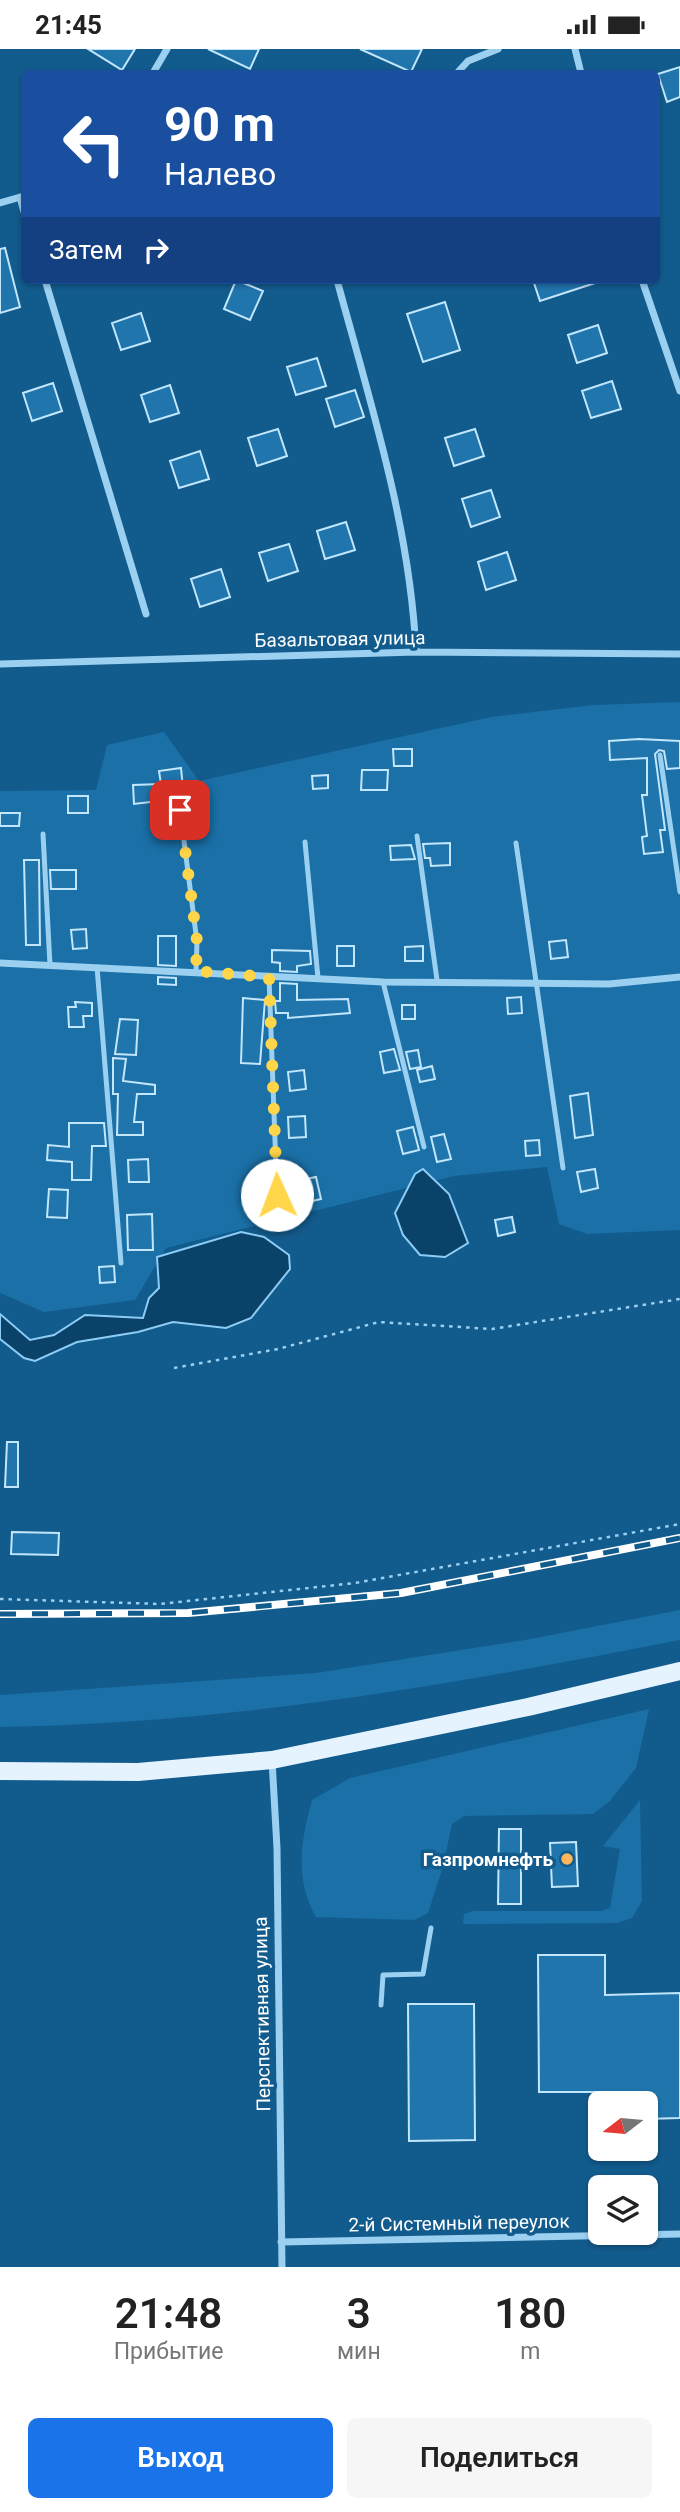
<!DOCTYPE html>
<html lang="ru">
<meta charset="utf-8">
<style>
:root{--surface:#fff;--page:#f6f6f6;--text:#222;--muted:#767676;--accent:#1a73e8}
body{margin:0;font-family:Roboto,sans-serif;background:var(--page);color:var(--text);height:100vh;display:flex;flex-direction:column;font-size:26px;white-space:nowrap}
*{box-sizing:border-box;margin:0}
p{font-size:23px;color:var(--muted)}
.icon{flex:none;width:38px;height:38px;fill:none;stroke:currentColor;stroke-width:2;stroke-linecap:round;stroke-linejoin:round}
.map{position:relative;height:2218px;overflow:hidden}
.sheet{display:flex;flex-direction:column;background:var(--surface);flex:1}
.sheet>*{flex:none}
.banner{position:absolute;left:21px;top:21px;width:639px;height:214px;border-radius:10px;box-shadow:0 2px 5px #0004;background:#1a4fa0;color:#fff;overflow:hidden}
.needle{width:46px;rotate:254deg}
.controls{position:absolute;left:588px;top:2042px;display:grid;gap:14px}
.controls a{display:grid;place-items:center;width:70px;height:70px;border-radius:10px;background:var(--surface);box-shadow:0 2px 5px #0004;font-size:35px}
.pin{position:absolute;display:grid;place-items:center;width:60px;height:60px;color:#fff;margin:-30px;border-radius:14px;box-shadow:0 4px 10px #0006}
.me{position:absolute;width:77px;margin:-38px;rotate:358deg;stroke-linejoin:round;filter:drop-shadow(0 0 5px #0008)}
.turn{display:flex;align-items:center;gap:24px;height:147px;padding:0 28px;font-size:32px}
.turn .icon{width:91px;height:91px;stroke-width:2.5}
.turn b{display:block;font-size:49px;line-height:60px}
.then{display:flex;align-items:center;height:66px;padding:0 28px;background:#0003;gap:14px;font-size:26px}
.eta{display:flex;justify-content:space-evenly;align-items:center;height:119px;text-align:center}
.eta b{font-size:42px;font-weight:600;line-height:49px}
.action{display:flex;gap:14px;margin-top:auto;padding:14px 28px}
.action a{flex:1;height:80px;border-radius:10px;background:var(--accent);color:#fff;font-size:28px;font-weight:600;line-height:80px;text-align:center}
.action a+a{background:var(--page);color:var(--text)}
.status{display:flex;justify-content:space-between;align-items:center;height:49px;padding:0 35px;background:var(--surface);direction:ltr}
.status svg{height:19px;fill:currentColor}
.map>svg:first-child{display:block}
.green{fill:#1a70a7}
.water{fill:#0b4269;stroke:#8dcdf5;stroke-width:2}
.building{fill:#2075ad;stroke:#c2e6fc;stroke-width:2}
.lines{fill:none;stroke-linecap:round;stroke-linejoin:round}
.path{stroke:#9bd0f1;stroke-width:2.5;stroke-dasharray:3.5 5;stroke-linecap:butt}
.lane{stroke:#9bd0f1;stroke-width:5}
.street{stroke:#9bd0f1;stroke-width:7}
.primary{stroke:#e5f3ff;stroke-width:18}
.rail-casing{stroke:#fff;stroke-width:8}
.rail{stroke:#125b8d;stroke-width:5;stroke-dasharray:16;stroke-linecap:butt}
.route{stroke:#ffd54a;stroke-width:12;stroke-dasharray:0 21.6}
.poi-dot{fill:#ffb65b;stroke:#125b8d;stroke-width:2.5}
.labels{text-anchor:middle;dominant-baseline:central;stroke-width:7;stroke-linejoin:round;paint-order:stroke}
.street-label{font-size:19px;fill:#fff;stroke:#125b8d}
.poi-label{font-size:19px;font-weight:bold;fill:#fff;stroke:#125b8d;text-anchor:end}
</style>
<div class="status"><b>21:45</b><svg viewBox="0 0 49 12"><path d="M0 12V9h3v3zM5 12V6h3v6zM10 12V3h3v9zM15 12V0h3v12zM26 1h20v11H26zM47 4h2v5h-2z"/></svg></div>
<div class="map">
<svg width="680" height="2218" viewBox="0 0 680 2218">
<rect width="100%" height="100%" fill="#125b8d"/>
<path class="green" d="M680 653V1181L587 1185 559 1175 547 1118 454 1127 166 1199 135 1251 44 1263 0 1244V742L96 741 107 696 164 683 199 732 491 668 594 656Z
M680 1561V1591C456 1635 228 1675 0 1678V1646L316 1624 525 1591Z
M649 1660 636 1719 610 1752 593 1765 464 1767 452 1775 443 1818 428 1864 414 1871 316 1868C294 1829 301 1791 312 1751L350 1729Z
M640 1751 642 1852 632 1869 617 1874 463 1875 464 1865 473 1862H601L610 1859 620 1800 603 1797Z"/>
<path class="water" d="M423 1120 449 1145 468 1194 445 1208 420 1206 403 1186 395 1164 415 1125Z
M241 1183 264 1188 289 1206 290 1220 251 1269 226 1279 173 1273 138 1283 77 1293 35 1312 24 1309 0 1290V1265L30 1291 54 1286 85 1266 143 1269 149 1249 159 1239 157 1208Z"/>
<path class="building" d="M88 0H135L122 21Z
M208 0H259L250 20Z
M360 0H422L411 23Z
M680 18V48L667 53 658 25Z
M5 199 20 258 0 264V200Z
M236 231 263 242 250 271 224 260Z
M533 231H594L595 234 540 252Z
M445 253 460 301 423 313 407 265Z
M141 264 150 292 121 301 112 274Z
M598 276 607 304 577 314 568 286Z
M317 309 326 337 296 346 287 318Z
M612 332 621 360 591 369 582 342Z
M53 334 62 362 32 372 23 344Z
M170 336 179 364 150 373 141 346Z
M355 341 364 368 335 378 326 350Z
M278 380 287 407 257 417 248 389Z
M475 380 484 407 454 417 445 389Z
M200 402 209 430 179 439 170 412Z
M491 441 500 468 471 478 462 450Z
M346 473 355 501 325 510 317 482Z
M289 495 298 522 268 532 259 504Z
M507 503 516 531 486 541 478 513Z
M221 520 230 548 200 558 191 530Z
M639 690 680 692V719L667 720 664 702 659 701 655 705 664 773 665 781H660L663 803 644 805 642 788 647 787 642 746H647V709L610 711 609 692Z
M393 700H412V717H394Z
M181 719 184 749 134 755 133 736 161 735 159 722Z
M362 721H388L387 741H361Z
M328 726V739L313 740 312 727Z
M68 747H88V764H68Z
M0 764H20L19 777H0Z
M450 794V816L431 817 430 809H425L423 795Z
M411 796 415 810 391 811 390 797Z
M24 811H39L40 896H26Z
M50 821H76V840H51Z
M86 880 87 899 73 900 71 881Z
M158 887H176V917L158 916Z
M566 891 568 908 551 910 549 893Z
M337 897H354V917H337Z
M423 897V912H405V898Z
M272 901 310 902 311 915 297 917V923L280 922V914L272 913Z
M158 928 176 929V936L158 935Z
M280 934 297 935V951L348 950 350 964 288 969V964H276L275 952H280Z
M521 948 522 964 508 965 507 949Z
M243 949 265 951 260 1015 241 1014Z
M75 953 92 954V967H83L84 978H69L68 958H76Z
M402 956H415V970H402Z
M120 970 138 971 136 1006 115 1005Z
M394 1000 400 1021 384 1024 380 1003Z
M418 1001 421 1018 410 1020 406 1003Z
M113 1009 126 1010 123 1032 155 1036V1045H137L134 1073H143V1086H117L118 1045H113Z
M432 1017 435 1030 420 1033 417 1021Z
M304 1021 306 1040 290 1042 288 1023Z
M588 1044 593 1086 575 1089 570 1047Z
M305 1067 306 1088 289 1089 288 1068Z
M69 1074H104L106 1097H92L91 1131H72V1113L47 1111 48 1096 69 1098Z
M413 1078 419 1101 403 1105 397 1082Z
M444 1085 451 1110 437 1113 431 1088Z
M539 1091 540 1106 526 1107 525 1092Z
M148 1110 149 1133H129L128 1111Z
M595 1120 598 1139 581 1143 577 1123Z
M316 1128 321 1150 291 1157 286 1134Z
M248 1132 268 1133 267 1153 247 1152Z
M49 1140 68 1141 67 1169 47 1168Z
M152 1165 153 1201H128L127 1166Z
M512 1168 515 1183 498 1187 495 1171Z
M114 1217 115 1233 100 1234 99 1218Z
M7 1393H18V1438H5Z
M12 1483 59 1484 58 1506 11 1505Z
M499 1780H521V1855H498Z
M576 1793 578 1837 552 1838 550 1794Z
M538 1906H605V1946L680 1944V2069L646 2070V2054H629L628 2043H539Z
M408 1955H474L475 2091 409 2092Z"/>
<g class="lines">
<path class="path" d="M174 1319 278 1300 379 1273 492 1280 680 1250
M0 1550 160 1555 355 1534 680 1475"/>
<path class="lane" d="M660 706 680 843
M180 761 197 893 196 922
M43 785 50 916
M417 787 437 931
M305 793 318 929
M516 794 563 1119
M97 918 121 1214
M269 928 277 1146
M383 933 424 1098
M381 1956 383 1926 423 1925 431 1879"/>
<path class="street" d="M575 0 581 24
M153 24 167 0
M457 24 468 12 498 0
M20 148 24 163
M0 154 24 147
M45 231 146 565
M337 231C370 353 410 476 416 603
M642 231 680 342
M0 615 416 603 680 605
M0 914 383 933 609 935 680 928
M272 1711 277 1799 282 2218
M281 2193 680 2185"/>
<path class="primary" d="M0 1722 138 1723 272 1711 528 1658 680 1622"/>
<defs>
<path id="rail" d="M0 1565 188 1564 401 1544 680 1489"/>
</defs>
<use href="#rail" class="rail-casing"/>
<use href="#rail" class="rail"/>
</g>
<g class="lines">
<path class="route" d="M180 761 197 892 196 922 269 928 277 1146"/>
</g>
<circle class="poi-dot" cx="567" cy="1810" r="7"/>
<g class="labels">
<g class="street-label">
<text transform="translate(340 590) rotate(-1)">Базальтовая улица</text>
<text transform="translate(262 1965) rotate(-91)">Перспективная улица</text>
<text transform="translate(459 2174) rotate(-1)">2-й Системный переулок</text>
</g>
<g class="poi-label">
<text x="553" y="1810">Газпромнефть</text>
</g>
</g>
</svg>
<div class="controls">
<a><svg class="needle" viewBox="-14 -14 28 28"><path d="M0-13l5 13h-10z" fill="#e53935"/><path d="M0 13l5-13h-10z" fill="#767676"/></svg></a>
<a><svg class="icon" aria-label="layers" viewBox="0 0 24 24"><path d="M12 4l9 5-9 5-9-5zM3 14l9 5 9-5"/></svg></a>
</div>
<div class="pin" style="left:180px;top:761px;background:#d93025"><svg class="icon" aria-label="arrive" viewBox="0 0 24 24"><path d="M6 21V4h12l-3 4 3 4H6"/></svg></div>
<svg class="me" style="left:277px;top:1146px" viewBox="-20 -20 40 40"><circle r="19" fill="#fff"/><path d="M0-13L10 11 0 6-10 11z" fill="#ffd54a"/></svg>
<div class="banner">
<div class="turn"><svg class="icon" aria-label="left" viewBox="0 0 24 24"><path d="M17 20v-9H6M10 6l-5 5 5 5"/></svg><div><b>90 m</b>Налево</div></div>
<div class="then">Затем<svg class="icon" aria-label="right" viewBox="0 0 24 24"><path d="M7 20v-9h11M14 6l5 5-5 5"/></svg></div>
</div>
</div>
<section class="sheet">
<div class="eta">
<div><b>21:48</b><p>Прибытие</p></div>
<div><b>3</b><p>мин</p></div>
<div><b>180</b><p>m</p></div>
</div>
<div class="action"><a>Выход</a><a>Поделиться</a></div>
</section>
